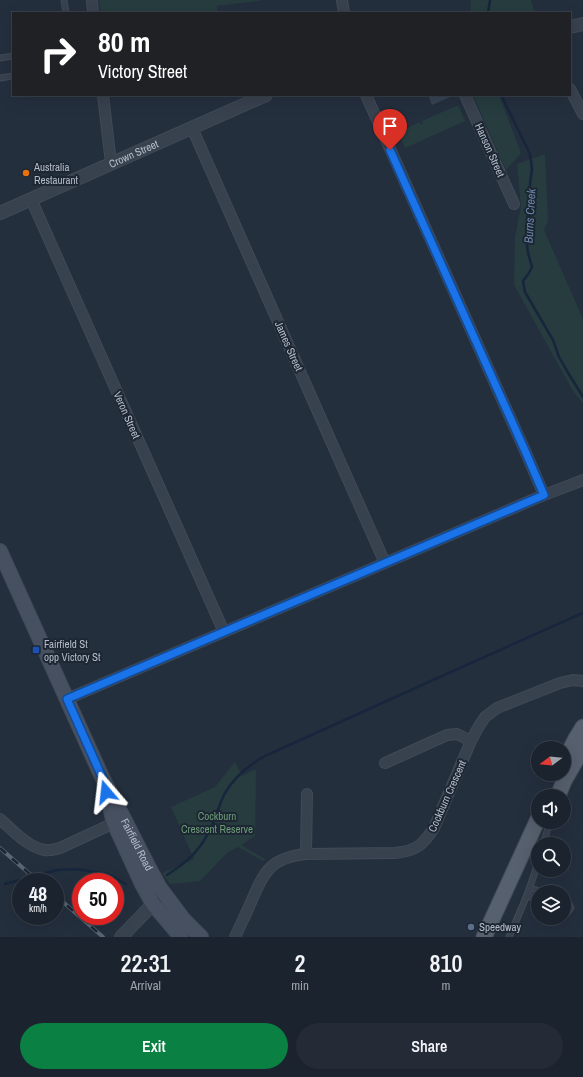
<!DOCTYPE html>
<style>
:root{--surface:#1b232e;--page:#242b36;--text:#f1f3f6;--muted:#a0a4aa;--line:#39404a;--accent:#0b8043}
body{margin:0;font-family:"Archivo Narrow",sans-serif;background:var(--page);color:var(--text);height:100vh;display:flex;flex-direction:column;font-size:15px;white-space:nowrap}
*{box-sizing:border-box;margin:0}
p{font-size:13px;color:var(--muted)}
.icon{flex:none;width:22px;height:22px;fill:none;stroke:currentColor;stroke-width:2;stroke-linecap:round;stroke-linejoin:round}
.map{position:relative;height:937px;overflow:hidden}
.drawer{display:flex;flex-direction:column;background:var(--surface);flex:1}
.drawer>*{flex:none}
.banner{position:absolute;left:12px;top:12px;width:559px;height:84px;border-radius:0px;box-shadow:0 4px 16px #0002,0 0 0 1px var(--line);background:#202124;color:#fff;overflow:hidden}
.needle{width:26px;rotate:254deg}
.fabs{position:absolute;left:531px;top:741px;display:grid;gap:8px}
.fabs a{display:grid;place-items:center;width:40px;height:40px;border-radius:50%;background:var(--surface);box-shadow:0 4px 16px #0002,0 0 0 1px var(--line);font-size:20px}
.speed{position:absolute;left:12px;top:873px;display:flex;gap:8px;font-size:20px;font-weight:700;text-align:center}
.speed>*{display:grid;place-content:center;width:52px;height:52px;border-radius:50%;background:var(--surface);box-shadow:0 4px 16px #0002,0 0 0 1px var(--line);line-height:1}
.speed small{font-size:10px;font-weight:400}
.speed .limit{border:6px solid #d22;background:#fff;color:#111}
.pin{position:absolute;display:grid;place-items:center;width:34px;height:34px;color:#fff;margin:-41px -17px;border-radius:50% 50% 50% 0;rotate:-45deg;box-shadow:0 0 4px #0007}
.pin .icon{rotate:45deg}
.me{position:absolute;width:44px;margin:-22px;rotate:343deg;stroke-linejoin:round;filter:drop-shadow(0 0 3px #0008)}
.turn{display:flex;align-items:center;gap:14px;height:84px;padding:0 20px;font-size:18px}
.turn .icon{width:52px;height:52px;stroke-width:2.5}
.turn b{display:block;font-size:28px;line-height:34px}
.eta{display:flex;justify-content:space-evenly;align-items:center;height:68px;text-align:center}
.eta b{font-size:24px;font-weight:600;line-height:28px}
.button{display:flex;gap:8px;margin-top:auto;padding:8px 20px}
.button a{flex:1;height:46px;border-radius:24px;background:var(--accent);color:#fff;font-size:16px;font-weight:600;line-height:46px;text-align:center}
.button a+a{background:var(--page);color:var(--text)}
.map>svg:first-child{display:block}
.green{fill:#263c3f}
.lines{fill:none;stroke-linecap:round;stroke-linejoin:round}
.stream{stroke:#17263c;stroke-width:2.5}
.building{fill:#364354}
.service-casing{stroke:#414a57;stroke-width:7}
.minor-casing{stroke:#414a57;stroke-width:12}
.tertiary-casing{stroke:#414a57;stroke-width:14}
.secondary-casing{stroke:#414a57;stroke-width:16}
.primary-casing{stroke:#414a57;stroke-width:17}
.service{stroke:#38414e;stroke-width:5}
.minor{stroke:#38414e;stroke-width:10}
.tertiary{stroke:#38414e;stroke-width:12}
.secondary{stroke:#465061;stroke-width:14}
.primary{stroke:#56606e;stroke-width:15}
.rail-casing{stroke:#5a6575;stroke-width:4}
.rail{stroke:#1d2633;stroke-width:2.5;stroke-dasharray:8;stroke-linecap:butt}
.route-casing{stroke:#114b97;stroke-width:10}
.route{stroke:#1a73e8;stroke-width:7}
.food-dot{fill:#e8710a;stroke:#1d2633;stroke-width:1.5}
.transit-dot{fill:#1a4fb4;stroke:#1d2633;stroke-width:1.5}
.service-dot{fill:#5c6f8a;stroke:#1d2633;stroke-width:1.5}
.labels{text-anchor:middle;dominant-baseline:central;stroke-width:4;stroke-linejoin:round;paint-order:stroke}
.street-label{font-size:11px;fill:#b4bcc9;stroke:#1d2633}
.poi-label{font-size:11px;fill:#b4bcc9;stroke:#1d2633;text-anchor:start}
.park-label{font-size:11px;fill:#6b9a76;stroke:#1d2633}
.water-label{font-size:12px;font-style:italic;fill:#6d86a8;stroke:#1d2633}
</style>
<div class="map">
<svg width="583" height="937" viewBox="0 0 583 937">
<rect width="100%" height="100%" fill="#242f3e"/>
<path class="green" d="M99 0H265L217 6 218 13H163L162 12 152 13H101Z
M471 0H531L535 13H470Z
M473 95H499L521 153 506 170Z
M458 105 465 121 405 148 398 132 420 122 421 125 423 124 422 121Z
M545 154 548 221 544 230 583 319V404L573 391 514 285 515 238 521 206 517 164Z
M235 762 242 776 256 769 255 836 241 845 265 859 263 861 238 847 227 853 200 881 170 884 162 873 194 859 171 807 215 787Z"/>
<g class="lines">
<path class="stream" d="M488 13 490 0
M501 95 530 154 532 169 530 184V204L527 220 530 232 527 245 528 253 532 267 529 273 523 281 525 292 553 340 559 357 567 371 583 397
M167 875C177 868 189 861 197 850 202 844 207 836 210 829 216 818 219 804 225 793 235 776 249 765 265 756L453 671 583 613
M5 884 57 870 76 869 108 874 126 884"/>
</g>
<path class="building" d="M428 95H455L432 105Z"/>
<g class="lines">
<defs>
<path id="service" d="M64 0 66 13
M0 58 13 56
M0 78 13 76
M543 844 550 822
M530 888 542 892
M527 896 538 899
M564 901 569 904 571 908 568 912 564 914
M509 937C520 912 531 888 538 861"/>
<path id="minor" d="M92 0 93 13
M342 0 344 13
M570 89 583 114
M103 95 111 163
M366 95 526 453 544 495
M465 95 514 204
M192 128 385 563
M31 199 224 632
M67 699 544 495 583 480
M385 763 447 735 457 734 471 741
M0 819C12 830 29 848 45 850 50 851 55 849 60 848L114 823
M306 854 307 794
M235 937C239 928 244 918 248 909 263 876 266 858 306 854L395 853C416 851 423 845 434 828L471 741 479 726 485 717 497 708 560 683 573 680 583 681"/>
<g id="tertiary">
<path d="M570 27 583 24"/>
<path id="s1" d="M0 213 266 95"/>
<path d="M121 937 153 904 156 898V896"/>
</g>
<g id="secondary">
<path id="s2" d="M0 551 102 777 122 815 148 866 160 888 184 920 201 937"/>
<path d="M108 799 114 823 142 884 153 904 181 937"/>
</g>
<path id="primary" d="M564 762 575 740 583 727
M558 796 564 781 583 748
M484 937 538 819"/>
</defs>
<use href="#service" class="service-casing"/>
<use href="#minor" class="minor-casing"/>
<use href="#tertiary" class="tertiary-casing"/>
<use href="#secondary" class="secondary-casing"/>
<use href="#primary" class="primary-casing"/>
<use href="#service" class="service"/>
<use href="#minor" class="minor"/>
<use href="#tertiary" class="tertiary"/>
<use href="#secondary" class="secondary"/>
<use href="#primary" class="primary"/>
<defs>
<path id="rail" d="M0 848 39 882
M55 895 103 937"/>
</defs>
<use href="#rail" class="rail-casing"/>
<use href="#rail" class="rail"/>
</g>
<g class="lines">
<defs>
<path id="route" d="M106 792 102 777 67 699 544 495 526 453 390 150"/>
</defs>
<use href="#route" class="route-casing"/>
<use href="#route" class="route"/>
</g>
<circle class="food-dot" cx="26" cy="173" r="4"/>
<rect class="transit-dot" x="32" y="646" width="8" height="8" rx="2"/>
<circle class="service-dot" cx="471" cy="927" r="4"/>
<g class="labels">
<g class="street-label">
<text transform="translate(490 150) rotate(66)">Hanson Street</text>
<text stroke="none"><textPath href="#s1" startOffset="146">Crown Street</textPath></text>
<text transform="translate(289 346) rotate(66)">James Street</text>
<text transform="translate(127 415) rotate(66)">Veron Street</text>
<text transform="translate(447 796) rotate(-66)">Cockburn Crescent</text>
<text stroke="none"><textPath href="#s2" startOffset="324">Fairfield Road</textPath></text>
</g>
<g class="poi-label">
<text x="34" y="167">Australia<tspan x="34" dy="13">Restaurant</tspan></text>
<text x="44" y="644">Fairfield St<tspan x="44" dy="13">opp Victory St</tspan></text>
<text x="479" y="927">Speedway</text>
</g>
<g class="park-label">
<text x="217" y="816">Cockburn<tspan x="217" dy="13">Crescent Reserve</tspan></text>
</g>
<g class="water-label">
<text transform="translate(530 216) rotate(-87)">Burns Creek</text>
</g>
</g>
</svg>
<div class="fabs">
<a><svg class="needle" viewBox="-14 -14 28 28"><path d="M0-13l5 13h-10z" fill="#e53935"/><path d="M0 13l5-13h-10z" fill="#a0a4aa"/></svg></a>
<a><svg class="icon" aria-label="sound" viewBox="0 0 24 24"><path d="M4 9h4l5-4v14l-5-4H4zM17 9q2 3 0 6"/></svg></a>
<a><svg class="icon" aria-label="search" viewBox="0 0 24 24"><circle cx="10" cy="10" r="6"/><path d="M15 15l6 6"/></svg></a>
<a><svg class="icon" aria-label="layers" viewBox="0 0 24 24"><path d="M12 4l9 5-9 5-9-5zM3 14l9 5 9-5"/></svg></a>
</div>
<div class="speed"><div>48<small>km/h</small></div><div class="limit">50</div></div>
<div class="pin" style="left:390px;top:150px;background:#d93025"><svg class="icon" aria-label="arrive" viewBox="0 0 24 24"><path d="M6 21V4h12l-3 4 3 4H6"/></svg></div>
<svg class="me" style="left:106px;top:792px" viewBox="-20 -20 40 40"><path d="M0-17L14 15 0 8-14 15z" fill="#1a73e8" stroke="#fff" stroke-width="4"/></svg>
<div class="banner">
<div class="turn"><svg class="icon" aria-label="right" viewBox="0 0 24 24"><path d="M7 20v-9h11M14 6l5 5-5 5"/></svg><div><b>80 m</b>Victory Street</div></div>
</div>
</div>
<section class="drawer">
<div class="eta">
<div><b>22:31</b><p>Arrival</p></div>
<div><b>2</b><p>min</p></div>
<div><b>810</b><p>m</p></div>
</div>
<div class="button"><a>Exit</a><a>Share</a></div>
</section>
